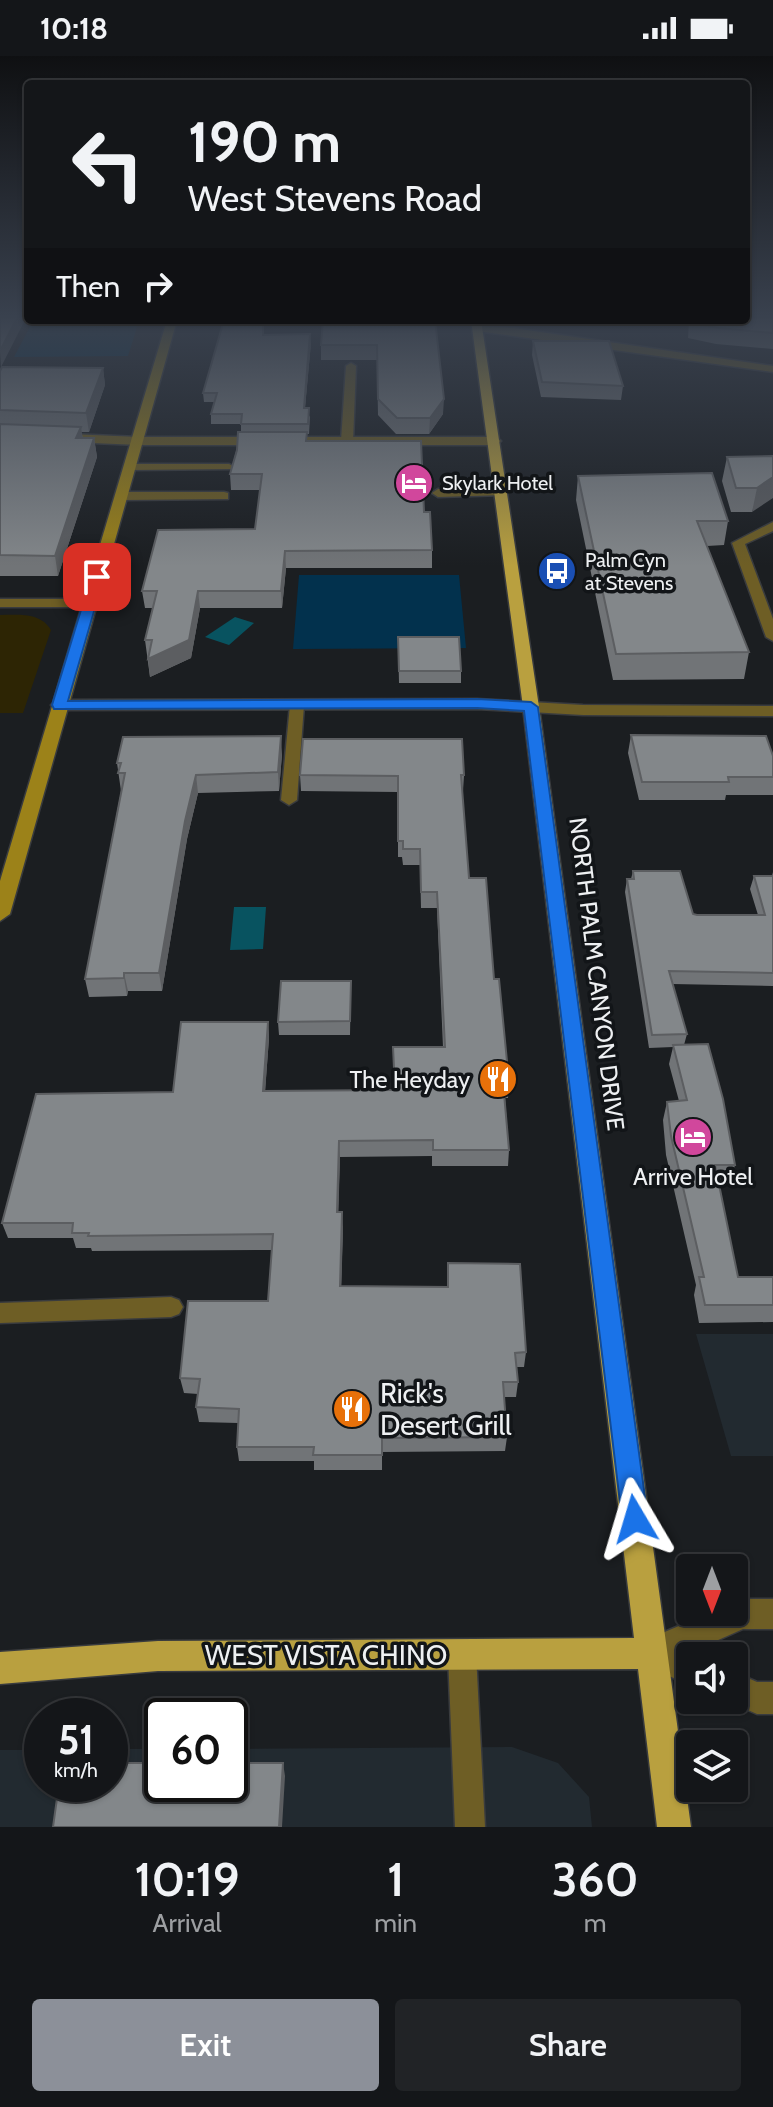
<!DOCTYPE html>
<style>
:root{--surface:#141619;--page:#212326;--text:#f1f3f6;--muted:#9d9fa2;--line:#333538;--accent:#8c9099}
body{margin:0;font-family:Cabin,sans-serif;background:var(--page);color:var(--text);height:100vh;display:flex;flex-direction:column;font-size:30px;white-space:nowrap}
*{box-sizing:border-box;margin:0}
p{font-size:26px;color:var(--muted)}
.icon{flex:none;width:44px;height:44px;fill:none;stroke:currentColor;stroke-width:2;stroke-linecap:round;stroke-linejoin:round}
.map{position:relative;height:1771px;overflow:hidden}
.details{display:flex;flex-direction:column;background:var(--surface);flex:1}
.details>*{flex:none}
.hud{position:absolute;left:24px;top:24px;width:726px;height:244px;border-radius:8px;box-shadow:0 2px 6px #0004,0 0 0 2px var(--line);background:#141619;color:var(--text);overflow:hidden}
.needle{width:52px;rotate:180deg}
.tools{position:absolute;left:676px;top:1498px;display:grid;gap:16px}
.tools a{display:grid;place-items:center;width:72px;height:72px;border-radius:8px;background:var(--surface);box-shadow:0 2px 6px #0004,0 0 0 2px var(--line);font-size:40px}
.speed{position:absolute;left:24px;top:1642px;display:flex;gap:16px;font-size:40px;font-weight:700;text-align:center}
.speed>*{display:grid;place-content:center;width:104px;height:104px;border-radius:50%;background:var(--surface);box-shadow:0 2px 6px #0004,0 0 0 2px var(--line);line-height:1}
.speed small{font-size:20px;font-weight:400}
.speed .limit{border:4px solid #111;border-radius:12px;background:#fff;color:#111}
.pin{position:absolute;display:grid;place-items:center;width:68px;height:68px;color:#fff;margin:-34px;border-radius:16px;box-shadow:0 4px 12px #0006}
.me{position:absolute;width:88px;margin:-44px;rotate:353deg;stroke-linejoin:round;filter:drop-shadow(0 0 6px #0008)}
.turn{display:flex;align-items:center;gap:28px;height:168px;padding:0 32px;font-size:36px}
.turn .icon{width:104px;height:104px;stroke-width:2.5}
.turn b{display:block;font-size:56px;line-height:68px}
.then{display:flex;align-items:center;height:76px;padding:0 32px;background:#0003;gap:16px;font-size:30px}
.eta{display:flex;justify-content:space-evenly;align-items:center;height:136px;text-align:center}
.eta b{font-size:48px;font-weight:600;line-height:56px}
.action{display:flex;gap:16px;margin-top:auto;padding:16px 32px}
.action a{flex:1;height:92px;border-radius:8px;background:var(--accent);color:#fff;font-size:32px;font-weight:600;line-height:92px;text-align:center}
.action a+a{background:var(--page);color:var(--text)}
.status{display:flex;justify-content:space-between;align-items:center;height:56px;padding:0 40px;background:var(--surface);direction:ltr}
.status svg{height:22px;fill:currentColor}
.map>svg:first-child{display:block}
.built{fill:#222a30}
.green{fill:#02314d}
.sand{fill:#2d2504}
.water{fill:#085360}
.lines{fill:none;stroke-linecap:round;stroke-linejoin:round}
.lane-casing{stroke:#393b3e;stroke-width:3}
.street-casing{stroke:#393b3e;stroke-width:3}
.secondary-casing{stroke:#393b3e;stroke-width:3}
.primary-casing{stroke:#393b3e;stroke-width:3}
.lane{fill:#6e5e25;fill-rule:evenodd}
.street{fill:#6e5e25;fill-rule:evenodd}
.secondary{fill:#9c8219;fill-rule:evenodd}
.primary{fill:#b9a03f;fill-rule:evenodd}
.wall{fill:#717477}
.shaded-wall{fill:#5c5e61}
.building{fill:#83878a;stroke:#5c5e61;stroke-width:2}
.route{fill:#1a73e8;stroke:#114b97;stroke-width:2}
.labels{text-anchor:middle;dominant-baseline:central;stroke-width:7;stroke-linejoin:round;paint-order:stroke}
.far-poi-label{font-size:20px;fill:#eef0f2;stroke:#121518;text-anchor:start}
.street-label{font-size:24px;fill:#eef0f2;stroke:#121518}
.poi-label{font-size:24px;fill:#eef0f2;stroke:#121518;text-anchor:end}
.near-poi-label{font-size:28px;fill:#eef0f2;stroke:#121518;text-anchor:start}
.near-street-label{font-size:28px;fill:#eef0f2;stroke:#121518}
</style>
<div class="status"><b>10:18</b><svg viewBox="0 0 49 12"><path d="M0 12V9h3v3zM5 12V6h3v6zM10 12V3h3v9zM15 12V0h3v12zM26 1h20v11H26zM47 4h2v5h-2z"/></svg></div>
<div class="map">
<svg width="773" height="1771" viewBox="0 0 773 1771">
<rect width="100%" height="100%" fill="#1b1e21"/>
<path class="built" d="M696 1278H773V1400H731Z
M512 1691 558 1707 589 1741 592 1771H0V1694H42V1728H110V1693H162V1728H230V1693Z"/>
<path class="green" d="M33 265 138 268 128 300 14 301Z
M299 519H459L466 592 293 593Z"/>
<path class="sand" d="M0 559C19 559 40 556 51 574L23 657H0Z"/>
<path class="water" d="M235 561 254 567 229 589 205 581Z
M234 851H266L263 893 230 894Z"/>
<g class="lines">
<defs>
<path id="lane" d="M351 307 356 310 353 385 347 388 341 385 346 310Z
M229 408 235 411 233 413 131 414 125 411 131 408Z
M501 432 507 436 505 439 438 441 432 437 438 433Z
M224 436 228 437V443L122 444 116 440 122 436Z
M773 466V475L745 488 773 563V585L766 581 732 487Z
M297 645 304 649 297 744 289 749 281 744 290 649Z
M171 1241 179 1244 183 1251 179 1258 171 1261 0 1267V1247Z
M462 1584 472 1588 476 1598 485 1771H455L448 1598 452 1588Z"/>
<path id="street" d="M473 270 513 272 773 310V316L477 275 472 272Z
M0 375 139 381H495L501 385 495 389H139L0 383Z
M0 543H89L96 547 89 551H0Z
M477 643 583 649 773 650V660L583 659 477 653 59 654 51 649 59 644Z
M743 1543H773V1573H743L689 1597 696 1600H690V1629L641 1608 637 1597 641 1586 712 1556H734V1547Z
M734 1616 757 1626H773V1658H757L725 1644H734Z"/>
<path id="secondary" d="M167 264H177L10 858 0 865V825Z"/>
<path id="primary" d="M471 264H481L539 651 691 1771H657L638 1613 158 1615 0 1628V1596L158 1585 634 1582 523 651Z"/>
</defs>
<use href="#lane" class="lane-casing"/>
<use href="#street" class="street-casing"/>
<use href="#secondary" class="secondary-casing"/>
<use href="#primary" class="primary-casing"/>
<use href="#lane" class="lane"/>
<use href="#street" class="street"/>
<use href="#secondary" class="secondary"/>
<use href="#primary" class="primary"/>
</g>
<path class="wall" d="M773 262V293L716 288 688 282 689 264H746Z
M435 264 443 358 429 378H396L378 359 377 304H321V289Z
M264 279 311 287 305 352 310 361 309 378H307V385L424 456 432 494V512H286L282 552H200L191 602 150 621 145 584 153 552H145L142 535 255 473 260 434H231L230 418 241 376V368H211V358L214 346H204L203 337Z
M533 285 623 330 621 344 541 341 532 299Z
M103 312 105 329 89 376H81L83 382H94L97 401 58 520H0V315Z
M773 400 752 456H731L722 425 727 401Z
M578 420 728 465 724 489 707 490 749 596 744 623 613 624 576 444Z
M398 581 461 615V627H399Z
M631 679 773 700V739H726L725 744H639L628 697Z
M282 698 279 735 198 737 187 783 162 935H128L127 940 89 941 85 923 121 735 117 707Z
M300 719H464L463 735H462L469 822 494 923 509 1026 508 1042H505L509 1094 508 1110H432V1100L340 1101 338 1156 343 1172 341 1230 447 1231 448 1207 526 1296 524 1311H516L518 1326 516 1341H504L507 1381 505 1395 382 1396V1414H314V1405H239L237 1391 238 1367 199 1366 196 1351 198 1338 184 1337 180 1322 268 1245 272 1194 92 1195 91 1192H76L73 1182H8L2 1167 173 1036 268 966 269 982 265 1035 394 1034 393 991H443L437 852H421L420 809H403L402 801H398V736L301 735Z
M633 815 693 858 697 859H758L750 833 754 820H772L773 816V930L672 928 687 978 684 989 735 1109 730 1127H719L738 1221H773V1266L699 1267 694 1239 696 1229 666 1099 663 1064 667 1046 679 1045 669 1008 673 991 649 992 625 836 627 823H631Z
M351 925 350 979H279L278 966Z"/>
<path class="shaded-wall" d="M17 262H26L1 311 0 295Z
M310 278 311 287 304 361V352Z
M103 312 105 329 89 376 86 357Z
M444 343 443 358 429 378 430 362Z
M81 371 84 390 76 382Z
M94 382 97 401 58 520 55 500Z
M773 421V442L752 456 757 432Z
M285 495 286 512 282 552 281 535Z
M198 535 200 552 191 602 150 621 148 603Z
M281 680 282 698 279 735 278 716Z
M196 719 198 737 187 783 162 935 159 917 185 765Z
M124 917 128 935 127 940 124 922Z
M268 966 269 982 264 1051 263 1035Z
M339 1085 340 1101 338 1172 337 1156Z
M342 1156 343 1172 341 1245 340 1230Z
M283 1707 285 1720 282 1771H279Z"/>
<path class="building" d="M0 262H17L0 295Z
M746 262H773V277L719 272 691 267V264H746Z
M224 264H263V279L310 278 304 352H309L308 368H241L242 358H211L217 337H203Z
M323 264H435L444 343 430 362H397L378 343 377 289H321Z
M533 285H609L623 330 542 326Z
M2 311 103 312 86 357 0 354V315Z
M0 368 81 371 76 382H94L55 500 0 499Z
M238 376H307L306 385H421L424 456H430L432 494 285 495 281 535H198L189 584 148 603 152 584H145L157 535H142L158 474 255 473 262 418H230L237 394Z
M773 400V421L757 432H736L727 401Z
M712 417 728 465H697L749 596 616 598 578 420Z
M398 581H459L461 615H399Z
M631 679 766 680 773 700V721H728L729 726H642Z
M281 680 278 716 196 719 185 765 159 917H124V922L85 923 125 717H118L121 707H117L123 681Z
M303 683H462L464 719H461L469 822H486L494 923H499L509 1026H503L509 1094H433V1084L339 1085 337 1156H342L340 1230 448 1231V1207L520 1208 526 1296 515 1297 518 1326H503L507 1381 382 1382V1399H313L314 1391H237L239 1353 196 1351 200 1323 180 1322 188 1245H268L273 1178 88 1180 89 1177H72L73 1167H2L36 1038 173 1036 181 966H268L263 1035 395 1034 393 991H445L437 836H421L420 793H403V785H398V720L300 719Z
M633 815H680L693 858 697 859H765L754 820H773V917L669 915 687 978 652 979 627 823H634Z
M281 925H351L350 965 278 966Z
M708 988 723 1043 735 1109H715L738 1221H773V1249H705L699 1221H704L671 1080 667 1046 687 1044 673 989Z
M110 1707H162V1728H230V1707H283L279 1771H53L59 1728H110Z"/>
<linearGradient id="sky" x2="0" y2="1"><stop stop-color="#0f1012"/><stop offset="0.51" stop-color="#39414e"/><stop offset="1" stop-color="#39414e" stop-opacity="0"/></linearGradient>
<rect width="773" height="510" fill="url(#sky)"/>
<path class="route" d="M97 517 104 521 68 645 477 643 531 646 538 651 648 1463 644 1472 635 1476 626 1472 622 1463 524 655 477 652 54 653 52 649 91 521Z"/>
<defs>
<symbol id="hotel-disc" viewBox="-11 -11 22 22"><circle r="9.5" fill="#d1479c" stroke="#121518"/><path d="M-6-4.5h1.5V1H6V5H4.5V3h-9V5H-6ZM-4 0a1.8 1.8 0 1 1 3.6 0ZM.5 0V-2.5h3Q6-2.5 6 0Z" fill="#fff"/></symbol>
<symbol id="bus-disc" viewBox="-11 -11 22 22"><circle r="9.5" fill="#1a4fb4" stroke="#121518"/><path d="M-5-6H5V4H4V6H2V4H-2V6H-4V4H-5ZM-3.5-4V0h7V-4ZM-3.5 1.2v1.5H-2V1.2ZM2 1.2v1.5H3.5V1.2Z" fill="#fff"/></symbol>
<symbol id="restaurant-disc" viewBox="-11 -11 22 22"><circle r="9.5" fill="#e8710a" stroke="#121518"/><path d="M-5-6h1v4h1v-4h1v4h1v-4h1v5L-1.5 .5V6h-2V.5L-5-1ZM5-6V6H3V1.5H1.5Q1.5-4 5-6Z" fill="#fff"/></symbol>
</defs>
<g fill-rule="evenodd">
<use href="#hotel-disc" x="392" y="405" width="44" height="44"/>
<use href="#bus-disc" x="535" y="493" width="44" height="44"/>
<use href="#restaurant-disc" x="476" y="1001" width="44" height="44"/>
<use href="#hotel-disc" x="671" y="1059" width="44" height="44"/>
<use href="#restaurant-disc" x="330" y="1331" width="44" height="44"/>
</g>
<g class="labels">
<g class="far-poi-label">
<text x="442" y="427">Skylark Hotel</text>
<text x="585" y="504">Palm Cyn<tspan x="585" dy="23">at Stevens</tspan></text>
</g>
<g class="street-label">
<text transform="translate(597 918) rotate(83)">NORTH PALM CANYON DRIVE</text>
</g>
<g class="poi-label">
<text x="470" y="1023">The Heyday</text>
<text x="693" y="1120" text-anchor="middle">Arrive Hotel</text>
</g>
<g class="near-poi-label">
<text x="380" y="1337">Rick's<tspan x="380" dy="32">Desert Grill</tspan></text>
</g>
<g class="near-street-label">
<text x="326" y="1599">WEST VISTA CHINO</text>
</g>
</g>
</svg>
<div class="tools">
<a><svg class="needle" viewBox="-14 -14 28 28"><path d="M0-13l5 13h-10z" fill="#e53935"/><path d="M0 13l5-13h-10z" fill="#9d9fa2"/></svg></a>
<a><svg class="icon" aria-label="sound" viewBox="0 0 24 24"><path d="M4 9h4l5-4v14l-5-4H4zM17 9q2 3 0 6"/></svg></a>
<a><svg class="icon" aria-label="layers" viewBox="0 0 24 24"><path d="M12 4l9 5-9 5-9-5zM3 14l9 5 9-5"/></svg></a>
</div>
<div class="speed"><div>51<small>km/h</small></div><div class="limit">60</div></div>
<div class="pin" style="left:97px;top:521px;background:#d93025"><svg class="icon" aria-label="arrive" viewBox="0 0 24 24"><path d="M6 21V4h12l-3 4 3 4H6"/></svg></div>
<svg class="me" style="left:635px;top:1463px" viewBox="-20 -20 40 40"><path d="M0-17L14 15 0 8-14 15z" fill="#1a73e8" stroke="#fff" stroke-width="4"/></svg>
<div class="hud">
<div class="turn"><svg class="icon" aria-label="left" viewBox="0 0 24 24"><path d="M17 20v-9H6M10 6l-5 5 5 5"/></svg><div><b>190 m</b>West Stevens Road</div></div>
<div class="then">Then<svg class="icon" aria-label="right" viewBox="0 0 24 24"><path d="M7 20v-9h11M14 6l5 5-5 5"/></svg></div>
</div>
</div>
<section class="details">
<div class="eta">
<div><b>10:19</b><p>Arrival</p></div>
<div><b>1</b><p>min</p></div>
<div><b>360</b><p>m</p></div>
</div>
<div class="action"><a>Exit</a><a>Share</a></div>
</section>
